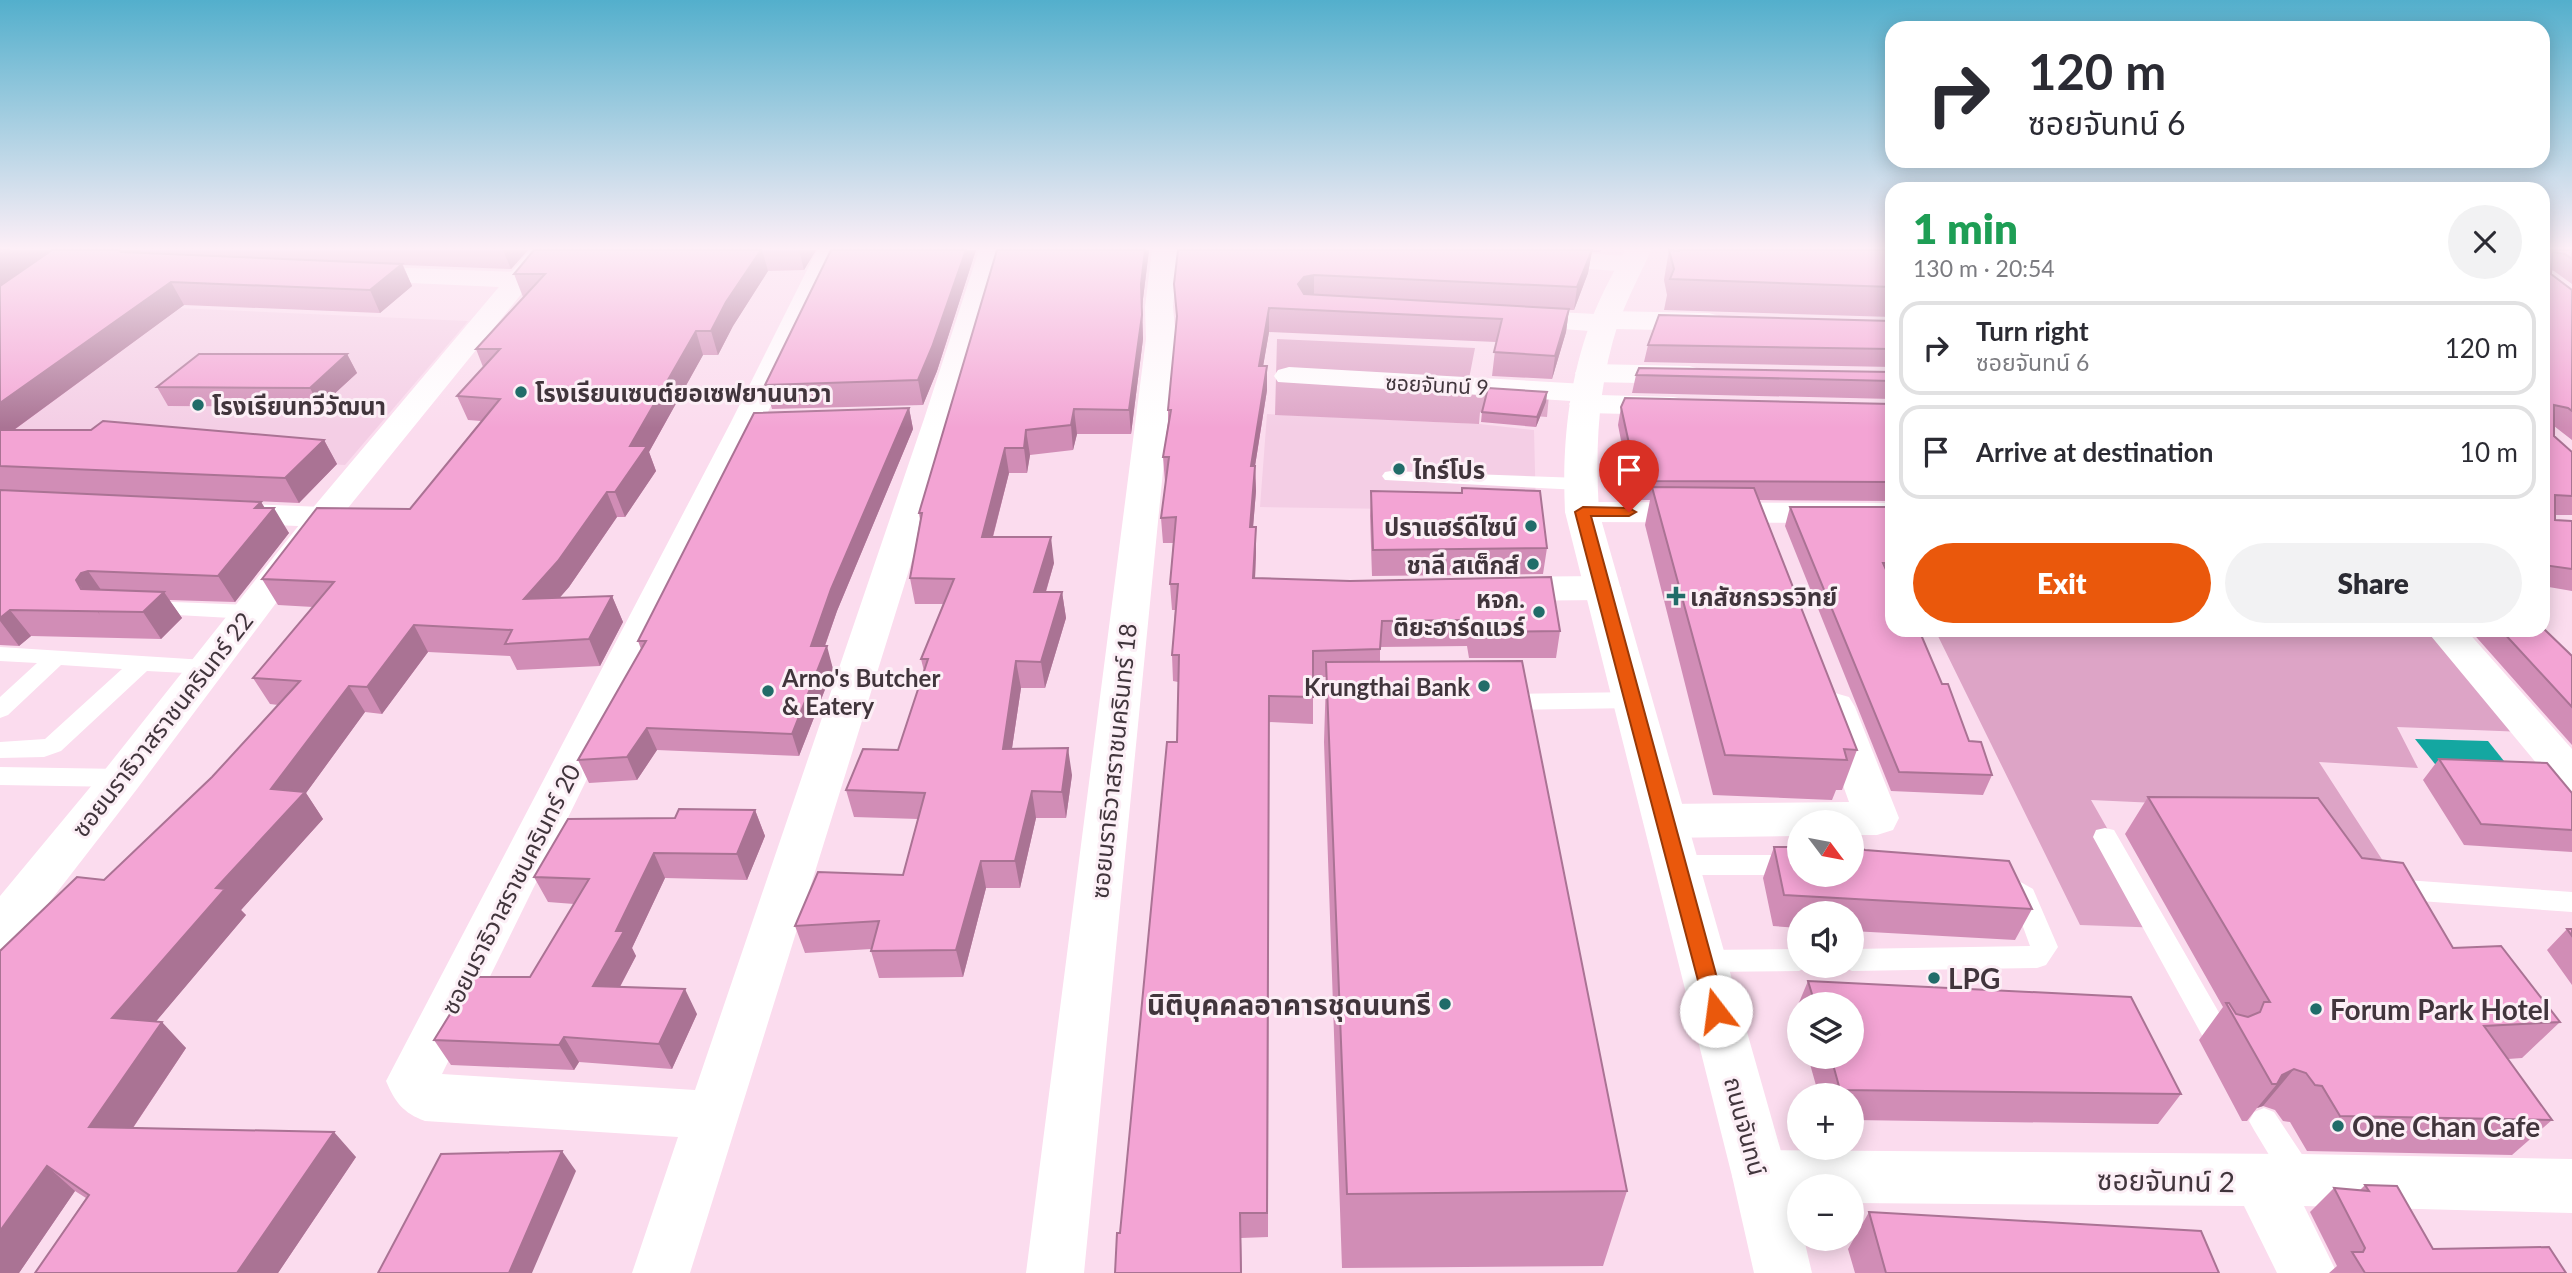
<!DOCTYPE html>
<meta charset="utf-8">
<style>
:root{--surface:#fff;--page:#f2f2f3;--text:#2b2b33;--muted:#7c7c81;--line:#e1e1e2;--accent:#ea580c}
body{margin:0;font-family:Lato,"Noto Sans Thai",sans-serif;background:var(--page);color:var(--text);height:100vh;display:flex;flex-direction:column;font-size:26px;white-space:nowrap}
*{box-sizing:border-box;margin:0}
p{font-size:23px;color:var(--muted)}
.icon{flex:none;width:38px;height:38px;fill:none;stroke:currentColor;stroke-width:2;stroke-linecap:round;stroke-linejoin:round}
.map{position:relative;flex:1;overflow:hidden}
.side{position:absolute;left:1885px;top:182px;width:665px;height:455px;display:flex;flex-direction:column;background:var(--surface);border-radius:21px;box-shadow:0 4px 18px #0003}
.side>*{flex:none}
.banner{position:absolute;left:1885px;top:21px;width:665px;height:147px;border-radius:21px;box-shadow:0 4px 18px #0003;background:#fff;color:var(--text);overflow:hidden}
.needle{width:46px;rotate:122deg}
.tools{position:absolute;left:1787px;top:810px;display:grid;gap:14px}
.tools a{display:grid;place-items:center;width:77px;height:77px;border-radius:50%;background:var(--surface);box-shadow:0 4px 18px #0003;font-size:35px}
.pin{position:absolute;display:grid;place-items:center;width:60px;height:60px;color:#fff;margin:-72px -30px;border-radius:50% 50% 50% 0;rotate:-45deg;box-shadow:0 0 7px #0007}
.pin .icon{rotate:45deg}
.me{position:absolute;width:77px;margin:-38px;rotate:345deg;stroke-linejoin:round;filter:drop-shadow(0 0 5px #0008)}
.turn{display:flex;align-items:center;gap:24px;height:147px;padding:0 28px;font-size:32px}
.turn .icon{width:91px;height:91px;stroke-width:2.5}
.turn b{display:block;font-size:49px;line-height:60px}
.round{display:grid;place-items:center;flex:none;width:74px;height:74px;border-radius:37px;background:var(--page)}
.headline{display:flex;align-items:center;justify-content:space-between;height:119px;padding:0 28px}
h1{font-size:42px;font-weight:800;line-height:52px;color:#1e9e55}
.action{display:flex;gap:14px;margin-top:auto;padding:14px 28px}
.action a{flex:1;height:80px;border-radius:42px;background:var(--accent);color:#fff;font-size:28px;font-weight:800;line-height:80px;text-align:center}
.action a+a{background:var(--page);color:var(--text)}
ul{padding:0;list-style:none}
li{display:flex;align-items:center;gap:21px;height:94px;margin:0 14px 10px;padding:0 14px;border:4px solid var(--line);border-radius:21px}
li div{flex:1}
li b{display:block;font-size:26px}
li em{font-style:normal}
.map>svg:first-child{display:block}
.built{fill:#f4cee5}
.green{fill:#dda4c6}
.water{fill:#14a7a1}
.lines{fill:none;stroke-linecap:round;stroke-linejoin:round}
.service{fill:#fff;fill-rule:evenodd}
.minor{fill:#fff;fill-rule:evenodd}
.tertiary{fill:#fff;fill-rule:evenodd}
.secondary{fill:#fff;fill-rule:evenodd}
.wall{fill:#d18db6}
.shaded-wall{fill:#aa7394}
.building{fill:#f3a4d4;stroke:#aa7394;stroke-width:2}
.route{fill:#ea580c;stroke:#983908;stroke-width:2}
.poi-dot{fill:#216c69;stroke:#fceff6;stroke-width:2.5}
.labels{text-anchor:middle;dominant-baseline:central;stroke-width:6;stroke-linejoin:round;paint-order:stroke}
.far-street-label{font-size:21px;fill:#41353c;stroke:#fceff6}
.poi-label{font-size:24px;font-weight:bold;fill:#41353c;stroke:#fceff6;text-anchor:start}
.street-label{font-size:24px;fill:#41353c;stroke:#fceff6}
.near-poi-label{font-size:28px;font-weight:bold;fill:#41353c;stroke:#fceff6;text-anchor:start}
.near-street-label{font-size:28px;fill:#41353c;stroke:#fceff6}
</style>
<div class="map">
<svg width="2572" height="1273" viewBox="0 0 2572 1273">
<rect width="100%" height="100%" fill="#fbdcee"/>
<path class="built" d="M84 304 468 321 345 465 0 445V364Z
M1267 414 1479 424 1534 430 1536 511 1260 507Z"/>
<path class="green" d="M1277 339 1475 348 1467 389 1549 395 1547 417 1480 412 1479 424 1275 415Z
M1935 630H2431L2525 732 2397 727 2418 768 2319 762 2385 864 2257 862 2222 806 2091 800 2164 928 2080 925Z"/>
<path class="water" d="M2415 739 2488 741 2508 766 2435 764Z"/>
<g class="lines">
<path class="service" d="M1391 471 1580 478 1589 484 1580 490 1385 480 1382 476 1385 472Z
M148 601 249 605 256 607 259 612 256 617 249 619 141 613 138 608 141 603Z
M0 647 205 660 213 662 216 667 213 672 205 674 147 671 61 751 44 757 0 758V742L45 739 122 669 61 665 8 715 0 718V697L37 663 0 661Z
M1634 692 1642 695 1645 700 1642 705 1634 708 1502 710 1494 707 1491 702 1494 697 1502 694Z
M0 767 122 769 130 772 134 778 130 784 122 787 0 785Z
M2105 828 2114 830 2229 1030 2233 1039 2229 1048 2219 1051 2209 1048 2093 837 2096 830Z
M1677 855H1799V875H1677L1668 872 1665 865 1668 858Z
M2392 879 2572 892V912L2392 899 2383 896 2379 889 2383 882Z
M2017 880 2033 889 2058 947 2046 965 2037 968 1852 971 1842 966H1852V949L2030 946 2014 902 2004 890 2008 883Z
M1799 949V966H1809L1799 971 1703 972 1694 969 1690 961 1694 953 1703 950Z
M2264 1108 2274 1112 2311 1168 2315 1178 2311 1188 2300 1192 2289 1188 2254 1130 2249 1121 2254 1112Z"/>
<path class="minor" d="M817 250H843L768 412 785 414 790 421 785 428 758 431 442 1074 695 1090 925 416 979 250H1005L957 416 690 1273H632L678 1137 425 1121C403 1113 395 1102 386 1081L731 422Z
M1152 250H1178L1173 307 1176 339 1084 1273H1026L1146 339 1145 307Z
M1539 251 1632 256 1641 258 1645 264 1641 270 1632 272 1530 265 1526 259 1530 253Z
M355 266 520 272 530 274 534 280 530 286 520 288 345 280 341 274 345 268Z
M1516 310 1596 314 1606 311 1709 313 1719 316 1723 322 1719 328 1709 331 1614 329 1604 332 1506 325 1502 319 1506 313Z
M1590 364 1689 366 1700 369 1704 375 1700 381 1689 384 1590 382 1579 379 1575 373 1579 367Z
M1289 367 1585 384 1596 386 1599 395 1673 397 1684 399 1689 406 1684 413 1673 415 1585 413 1574 411 1569 404 1571 401 1278 382 1274 376 1278 370Z
M1582 502 1892 503V523L1582 522 1570 519 1565 512 1570 505Z
M226 503 323 507 335 510 340 517 335 524 323 527 226 523 214 520 209 513 214 506Z
M1603 576 1616 580 1621 588 1616 596 1603 600 1500 601 1487 597 1481 589 1487 581 1500 577Z
M2426 630H2466L2572 749V793L2557 788Z
M1835 693 1849 697 1855 707 1899 818 1893 830 1877 835H1852V822H1799V836L1665 838 1649 833 1643 821 1649 809 1665 804 1849 802 1815 707 1821 697Z
M1760 1150 2301 1154 2572 1159V1213L2304 1206 2337 1273H2277L2244 1206 1852 1203V1186H1799V1203L1760 1202 1740 1195 1732 1176 1740 1157Z"/>
<path class="tertiary" d="M530 250H557L335 524 137 789 17 944 0 949V896L107 767 311 510Z"/>
<path class="secondary" d="M1625 250H1651C1640 275 1627 299 1618 324 1598 385 1595 449 1599 512L1788 1176 1799 1221V1239H1804L1812 1273H1754L1732 1176 1565 512C1562 448 1568 384 1590 324 1599 298 1613 274 1625 250Z"/>
</g>
<path class="wall" d="M0 250H528L511 269 403 265 412 286 380 313 184 305 14 430 324 440 337 464 299 503 23 491 261 502 265 508 289 533 235 602 169 600 182 618 161 639 31 636 19 646 0 645Z
M534 250H816L804 270 768 271 733 326 718 355H703L649 452 656 471 625 517H617L569 587 559 598 612 596 623 622 600 666 517 670 510 656 428 652 382 714 365 712 306 793 323 819 241 910 246 915 156 1021 186 1048 133 1128 356 1157 278 1273H35L86 1198 75 1191 19 1273 104 880 212 777 278 705 270 704 253 678 313 607 278 605 262 579 410 509 481 421 468 420 457 396 483 367 476 349 524 297H523L514 274Z
M831 250H976L937 371 923 405 772 409 765 385Z
M997 250H1151H1149L1142 307 1143 339 1131 434H1077L1073 450 1030 455 1027 473H1009L993 537 1054 563 1046 592H1062L1066 618 1045 688H1021L1012 748 1072 775 1066 818H1036L1020 888H986L963 977 879 978 871 951V949L805 953 795 926 903 875 918 819 854 817 846 790 898 750 924 671 921 659 943 604H915L910 578 920 520 919 513Z
M1178 250H1602L1600 252H1592L1588 273 1574 310H1569L1566 332 1552 379 1492 376 1496 342 1269 332 1263 366H1267V390L1255 466 1256 491 1253 527 1256 552 1255 578 1560 631 1556 658H1469L1467 646 1380 647V662L1627 1191 1603 1266 1342 1268 1324 742 1326 677H1313V724L1269 722 1268 1237 1241 1238 1242 1273H1115L1177 742 1178 682 1173 681 1172 655 1175 610H1172L1170 584 1173 543H1163L1161 518 1166 482H1165L1163 457 1168 423V410L1177 320 1174 284Z
M1669 250 1677 251V250H1892V317L1664 310 1667 295 1664 280Z
M2543 250H2572V284L2554 271 2551 270V274L2572 290V440L2554 426V436L2572 452V515H2555V520L2572 521V591L2543 586Z
M1892 321V367L1644 362 1648 345Z
M347 354 357 373 320 407 168 406 157 387Z
M1892 372V399L1632 393 1636 375Z
M1547 392 1546 402 1536 427 1481 422 1482 412Z
M1892 404V501L1759 500 1857 750 1842 790H1836L1832 800 1713 795 1645 525 1650 500H1638L1630 466H1626L1618 425 1621 407Z
M909 408 913 429 837 611 825 646 833 669 799 756 657 750 637 780 589 783 578 760 641 649 638 641Z
M1462 488 1547 548 1543 574 1372 576 1370 516 1371 491 1461 493Z
M1790 507H1892V630L1942 684 1969 741 1992 775 1983 795 1891 791 1785 526Z
M2470 630H2543L2572 656V745Z
M2439 759 2572 793V852L2464 845 2423 780Z
M2148 797 2362 858 2453 948 2560 1022 2522 1058 2508 1059 2552 1120 2512 1155 2307 1151 2290 1122 2283 1121 2275 1110 2263 1106 2257 1108 2247 1121H2242L2199 1040 2223 1007 2125 834Z
M755 810 765 836 747 880 665 878 632 948 636 956 620 987 697 1014 672 1069 579 1062 574 1070 451 1065 434 1040 530 977 574 904 548 902 534 877 675 818Z
M1774 847 2032 909 2015 940 1852 931V914H1799V928L1773 926 1763 878Z
M2567 929H2572V985L2547 950Z
M1808 981 2181 1094 2158 1124 1852 1120V1096H1819L1808 1057H1852V1004H1799V1024L1795 1012Z
M2365 1185 2433 1249 2566 1273H2329L2337 1266 2310 1212 2334 1188 2360 1190Z
M1869 1212 2219 1273H1855L1848 1249Z"/>
<path class="shaded-wall" d="M7 250H53L0 287V254Z
M117 250H140L143 255 128 267Z
M503 250H528L511 269Z
M761 250H762L768 271 733 326 718 355 711 331 726 302Z
M799 250H816L804 270Z
M966 250H976L937 371 923 405 918 380Z
M1145 250H1149L1142 307 1143 339 1131 434 1129 410 1141 284Z
M1592 250 1588 273 1574 310 1577 287Z
M402 264 412 286 380 313 370 290Z
M1314 275V297L1303 299 1298 284 1304 277Z
M171 282 184 305 0 440V403Z
M1269 308V332L1259 390V366Z
M1569 309 1566 332 1552 379 1555 356Z
M696 331 703 355 649 452 656 471 625 517 615 492 630 446Z
M347 354 357 373 320 407 310 388Z
M1267 366V390L1255 466 1256 491 1251 552V466Z
M1547 392 1546 402 1536 427 1537 417Z
M909 408 913 429 837 611 817 668 811 646 831 589Z
M1074 409 1077 434 1073 450 1071 425Z
M1026 430 1030 455 1027 473 1024 448Z
M324 440 337 464 299 503 285 478Z
M1005 448 1009 473 986 563 982 537Z
M607 492 617 517 569 587 536 625 524 599Z
M261 502 269 515 274 508 289 533 235 602 218 576 255 508Z
M1256 527V552L1254 604 1253 578Z
M1051 537 1054 563 1038 618 1034 592Z
M88 571 106 597 95 606 100 615 76 580 81 573Z
M164 592 182 618 161 639 143 612Z
M1062 592 1066 618 1045 688 1041 662Z
M612 596 623 622 600 666 589 639Z
M10 610 31 636 19 646 0 621V618Z
M414 625 428 652 382 714 367 687Z
M827 646 833 669 799 756 792 734Z
M1016 661 1021 688 1008 775 1003 749Z
M349 686 365 712 306 793 323 819 241 910 246 915 137 1044 112 1018 216 888 271 789Z
M647 728 657 750 637 780 627 757Z
M1068 748 1072 775 1066 818 1062 792Z
M1032 791 1036 818 1020 888 1015 861Z
M755 810 765 836 747 880 737 854Z
M654 853 665 878 632 948 636 956 607 1011 593 986 616 931Z
M981 861 986 888 963 977 956 950Z
M685 989 697 1014 672 1069 659 1044Z
M162 1022 186 1048 116 1153 89 1127Z
M564 1037 579 1062 574 1070 559 1045Z
M2294 1069 2263 1106 2257 1108 2277 1084 2282 1075Z
M334 1132 356 1157 278 1273H237Z
M562 1151 576 1171 532 1273H509Z
M47 1166 75 1191 19 1273H0V1231Z"/>
<path class="building" d="M0 250H7L0 254Z
M52 250H119L121 252 402 264 370 290 171 282 0 403V286Z
M534 250H761L726 302 711 331H696L630 446H647L615 492H607L558 561 524 599 612 596 589 639 505 644 512 630 414 625 367 687 349 686 271 789 305 792 216 888 225 889 112 1018 162 1022 89 1127 334 1132 237 1273H35L89 1195 47 1166 0 1231V951L77 877 104 880 212 777 300 681 253 678 334 582 262 579 317 508 410 509 500 399 457 396 500 349H476L545 274H514Z
M831 250H966L932 347 918 380 765 385Z
M997 250H1145L1141 284 1142 315 1129 410 1074 409 1071 425 1026 430 1024 448H1005L982 537H1051L1034 592H1062L1041 662 1016 661 1003 749 1068 748 1062 792 1032 791 1015 861H981L956 950 871 951 879 921 795 926 818 872 903 875 925 793 846 790 863 749 898 750 928 659H921L954 579 910 578 922 513H919Z
M1178 250H1592L1577 287 1314 275 1304 277 1298 284 1304 294 1569 309 1555 356 1494 352 1502 319 1269 308 1259 366H1267L1251 466H1255L1250 527H1256L1253 578 1350 581 1551 577 1560 631 1472 632 1470 620 1382 621 1380 649 1313 651V697L1269 696 1267 1213H1240L1241 1273H1115L1117 1233H1120L1167 742H1177L1179 655H1172L1178 584H1170L1176 517 1161 518 1169 457H1163L1171 410H1168L1177 316 1174 284Z
M1669 250 1679 251V250H1892V287L1670 279 1674 269Z
M2543 250H2572V259L2565 254 2552 252 2551 274 2572 290V411L2568 408 2554 405V436L2572 452V496L2555 495V520L2572 521V569L2543 565Z
M1659 315 1892 321V349L1648 345Z
M199 354H347L310 388 157 387Z
M1639 368 1892 372V381L1636 375Z
M1488 388 1547 392 1537 417 1482 412Z
M1625 398 1892 404V482L1642 481 1633 448H1630L1621 407Z
M909 408 831 589 811 646H827L792 734 647 728 627 757 578 760 646 641H638L754 413Z
M103 421 324 440 285 478 0 466V430H91Z
M1652 487 1754 488 1857 750 1844 749 1847 760 1725 755Z
M1462 488 1540 491 1547 548 1373 550 1371 491 1462 493Z
M0 490 261 502 255 508H274L218 576 88 571 81 573 76 580 81 589 164 592 143 612 10 610 0 618Z
M1790 507H1892V563H1883L1892 583V630H1919L1942 684H1948L1969 741 1981 742 1992 775 1899 772Z
M2543 628 2572 656V707L2501 630H2543Z
M1522 661 1627 1191 1347 1194 1326 662Z
M2439 759 2547 763 2572 793V830L2481 824Z
M2148 797 2318 798 2362 858 2403 863 2453 948 2501 946 2560 1022 2484 1026 2552 1120 2340 1116 2322 1086 2315 1085 2306 1073 2294 1069 2282 1075 2277 1084H2272L2226 1003H2229L2236 1014 2248 1017 2260 1012 2264 1002H2270Z
M679 809 755 810 737 854 654 853 616 931H624L593 986 685 989 659 1044 564 1037 559 1045 434 1040 473 977H530L589 879 534 877 568 819 675 818Z
M1852 846H1855L1865 850 2009 861 2032 909 1784 895 1774 847H1799V875H1852Z
M2567 929H2572V936Z
M1808 981 2131 997 2181 1094 1840 1090 1831 1057H1852V1004H1815Z
M562 1151 509 1273H378L441 1154Z
M2365 1185 2397 1186 2433 1249 2549 1247 2566 1273H2365L2352 1252H2363L2365 1248 2334 1188 2369 1191Z
M1869 1212 2201 1231 2219 1273H1886Z"/>
<linearGradient id="sky" x2="0" y2="1"><stop stop-color="#53afcc"/><stop offset="0.58" stop-color="#fdeff7"/><stop offset="1" stop-color="#fdeff7" stop-opacity="0"/></linearGradient>
<rect width="2572" height="428" fill="url(#sky)"/>
<path class="route" d="M1583 507 1629 508 1636 512 1629 516H1591L1726 1011 1723 1018 1716 1020 1709 1018 1706 1011 1575 512Z"/>
<g class="poi-dot">
<circle cx="521" cy="392" r="7"/>
<circle cx="198" cy="405" r="7"/>
<circle cx="1399" cy="469" r="7"/>
<circle cx="1531" cy="526" r="7"/>
<circle cx="1533" cy="564" r="7"/>
<path d="M1672.5 585.5h7v7h7v7h-7v7h-7v-7h-7v-7h7z"/>
<circle cx="1539" cy="612" r="7"/>
<circle cx="1484" cy="686" r="7"/>
<circle cx="768" cy="691" r="7"/>
<circle cx="1934" cy="978" r="7"/>
<circle cx="1445" cy="1004" r="7"/>
<circle cx="2316" cy="1009" r="7"/>
<circle cx="2338" cy="1126" r="7"/>
</g>
<g class="labels">
<g class="far-street-label">
<text transform="translate(1437 384) rotate(3)">ซอยจันทน์ 9</text>
</g>
<g class="poi-label">
<text x="535" y="392">โรงเรียนเซนต์ยอเซฟยานนาวา</text>
<text x="212" y="405">โรงเรียนทวีวัฒนา</text>
<text x="1413" y="469">ไทร์โปร</text>
<text x="1517" y="526" text-anchor="end">ปราแฮร์ดีไซน์</text>
<text x="1519" y="564" text-anchor="end">ชาลี สเต็กส์</text>
<text x="1690" y="596">เภสัชกรวรวิทย์</text>
<text x="1525" y="598" text-anchor="end">หจก.<tspan x="1525" dy="28">ติยะฮาร์ดแวร์</tspan></text>
<text x="782" y="677">Arno's Butcher<tspan x="782" dy="28">&amp; Eatery</tspan></text>
<text x="1470" y="686" text-anchor="end">Krungthai Bank</text>
</g>
<g class="street-label">
<text transform="translate(162 724) rotate(-52)">ซอยนราธิวาสราชนครินทร์ 22</text>
<text transform="translate(1113 761) rotate(-84)">ซอยนราธิวาสราชนครินทร์ 18</text>
<text transform="translate(510 889) rotate(-63)">ซอยนราธิวาสราชนครินทร์ 20</text>
<text transform="translate(1746 1126) rotate(75)">ถนนจันทน์</text>
</g>
<g class="near-poi-label">
<text x="1948" y="978">LPG</text>
<text x="1431" y="1004" text-anchor="end">นิติบุคคลอาคารชุดนนทรี</text>
<text x="2330" y="1009">Forum Park Hotel</text>
<text x="2352" y="1126">One Chan Cafe</text>
</g>
<g class="near-street-label">
<text transform="translate(2166 1180) rotate(1)">ซอยจันทน์ 2</text>
</g>
</g>
</svg>
<div class="tools">
<a><svg class="needle" viewBox="-14 -14 28 28"><path d="M0-13l5 13h-10z" fill="#e53935"/><path d="M0 13l5-13h-10z" fill="#7c7c81"/></svg></a>
<a><svg class="icon" aria-label="sound" viewBox="0 0 24 24"><path d="M4 9h4l5-4v14l-5-4H4zM17 9q2 3 0 6"/></svg></a>
<a><svg class="icon" aria-label="layers" viewBox="0 0 24 24"><path d="M12 4l9 5-9 5-9-5zM3 14l9 5 9-5"/></svg></a>
<a>+</a>
<a>−</a>
</div>
<div class="pin" style="left:1629px;top:512px;background:#d93025"><svg class="icon" aria-label="arrive" viewBox="0 0 24 24"><path d="M6 21V4h12l-3 4 3 4H6"/></svg></div>
<svg class="me" style="left:1716px;top:1011px" viewBox="-20 -20 40 40"><circle r="19" fill="#fff"/><path d="M0-13L10 11 0 6-10 11z" fill="#ea580c"/></svg>
<div class="banner">
<div class="turn"><svg class="icon" aria-label="right" viewBox="0 0 24 24"><path d="M7 20v-9h11M14 6l5 5-5 5"/></svg><div><b>120 m</b>ซอยจันทน์ 6</div></div>
</div>
<section class="side">
<div class="headline"><div><h1>1 min</h1><p>130 m · 20:54</p></div><a class="round"><svg class="icon" aria-label="close" viewBox="0 0 24 24"><path d="M6 6l12 12M18 6L6 18"/></svg></a></div>
<ul>
<li><svg class="icon" aria-label="right" viewBox="0 0 24 24"><path d="M7 20v-9h11M14 6l5 5-5 5"/></svg><div><b>Turn right</b><p>ซอยจันทน์ 6</p></div><em>120 m</em></li>
<li><svg class="icon" aria-label="arrive" viewBox="0 0 24 24"><path d="M6 21V4h12l-3 4 3 4H6"/></svg><div><b>Arrive at destination</b></div><em>10 m</em></li>
</ul>
<div class="action"><a>Exit</a><a>Share</a></div>
</section>
</div>
